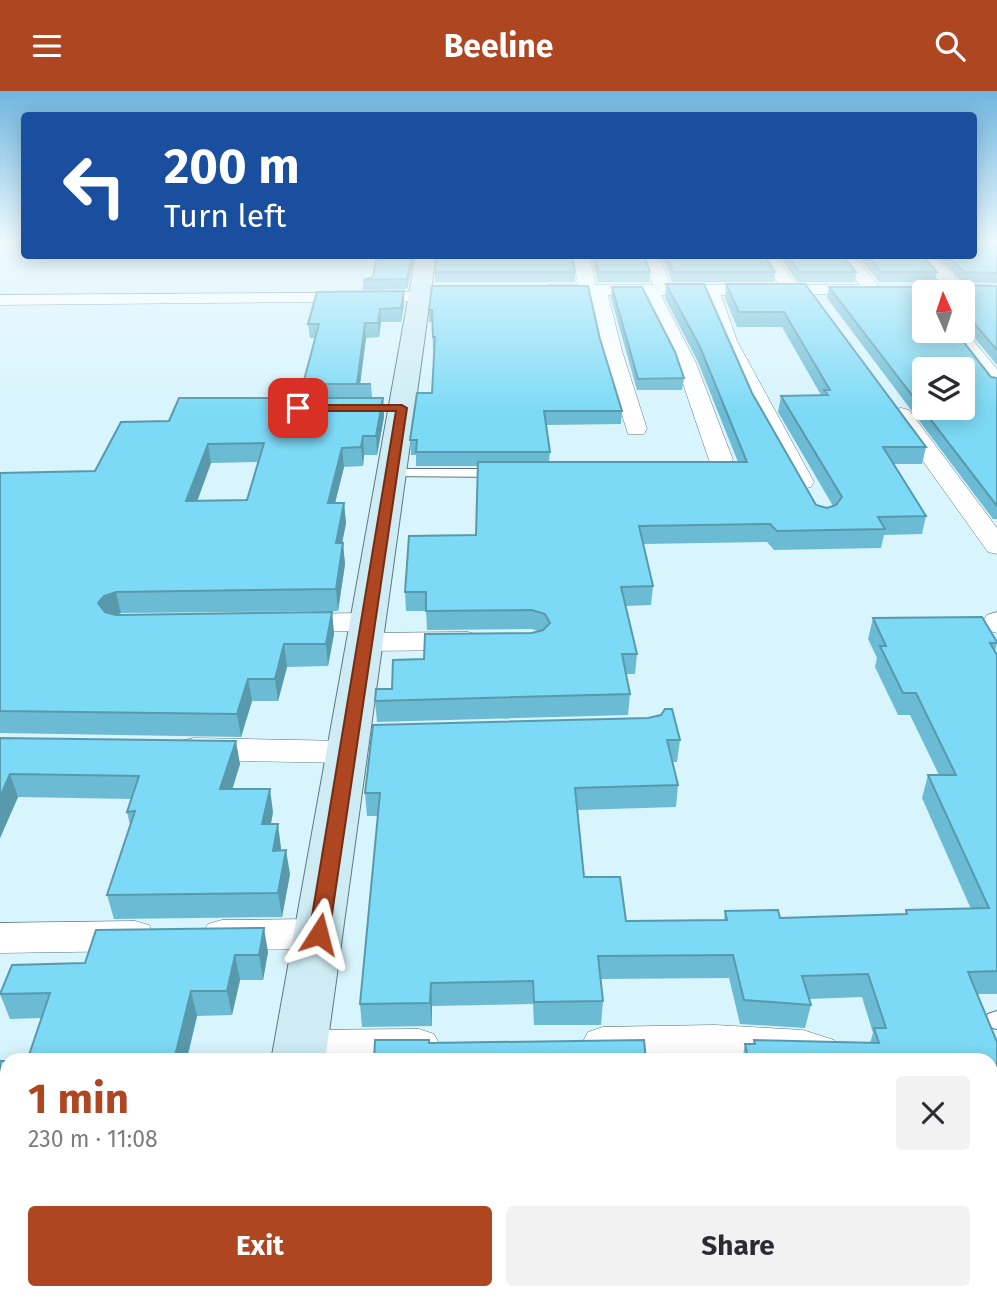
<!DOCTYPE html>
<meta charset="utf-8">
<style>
:root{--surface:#fff;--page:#f2f2f3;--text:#2b2b33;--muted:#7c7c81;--accent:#ad4621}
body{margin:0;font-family:"Fira Sans",sans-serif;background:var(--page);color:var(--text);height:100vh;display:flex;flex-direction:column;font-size:26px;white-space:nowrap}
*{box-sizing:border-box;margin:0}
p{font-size:23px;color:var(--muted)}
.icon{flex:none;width:38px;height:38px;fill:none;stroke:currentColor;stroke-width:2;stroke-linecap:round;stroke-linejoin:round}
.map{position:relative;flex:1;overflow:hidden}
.sheet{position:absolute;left:0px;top:962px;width:998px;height:247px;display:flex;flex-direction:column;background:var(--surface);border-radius:21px 21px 0 0;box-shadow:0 4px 18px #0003}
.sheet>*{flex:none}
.top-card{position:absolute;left:21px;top:21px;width:956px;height:147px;border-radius:7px;box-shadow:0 4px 18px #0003;background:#1a4fa0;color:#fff;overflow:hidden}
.needle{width:46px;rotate:357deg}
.tools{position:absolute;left:912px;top:189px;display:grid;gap:14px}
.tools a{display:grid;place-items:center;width:63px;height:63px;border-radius:7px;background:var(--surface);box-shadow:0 4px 18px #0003;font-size:35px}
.pin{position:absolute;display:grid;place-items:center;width:60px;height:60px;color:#fff;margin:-30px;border-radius:14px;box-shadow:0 4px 10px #0006}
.me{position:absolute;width:77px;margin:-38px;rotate:9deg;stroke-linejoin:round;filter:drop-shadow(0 0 5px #0008)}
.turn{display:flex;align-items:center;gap:24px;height:147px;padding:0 28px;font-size:32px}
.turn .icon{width:91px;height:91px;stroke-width:2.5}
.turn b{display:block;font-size:49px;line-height:60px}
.round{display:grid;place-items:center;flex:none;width:74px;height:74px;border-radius:7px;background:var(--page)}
.head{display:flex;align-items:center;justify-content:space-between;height:119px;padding:0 28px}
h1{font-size:42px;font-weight:700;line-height:52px;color:var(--accent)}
.action{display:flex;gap:14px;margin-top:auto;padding:14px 28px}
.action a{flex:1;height:80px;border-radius:7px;background:var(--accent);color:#fff;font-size:28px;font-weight:700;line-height:80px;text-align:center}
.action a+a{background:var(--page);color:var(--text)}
header{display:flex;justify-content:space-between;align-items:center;height:91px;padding:0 28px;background:var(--accent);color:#fff;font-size:32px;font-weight:700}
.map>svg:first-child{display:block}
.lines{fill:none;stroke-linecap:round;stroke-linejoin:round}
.lane-casing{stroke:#5f7880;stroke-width:2}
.street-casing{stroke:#5f7880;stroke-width:1}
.secondary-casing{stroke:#5f7880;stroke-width:2}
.lane{fill:#fff;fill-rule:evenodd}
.street{fill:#fff;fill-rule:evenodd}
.secondary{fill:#cfecf4;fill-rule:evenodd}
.wall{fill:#6cbbd4;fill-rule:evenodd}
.shaded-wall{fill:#5899ac}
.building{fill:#7ddaf6;stroke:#5899ac;stroke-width:2;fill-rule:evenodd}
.route{fill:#ad4621;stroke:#702e15;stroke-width:2}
</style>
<header><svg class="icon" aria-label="menu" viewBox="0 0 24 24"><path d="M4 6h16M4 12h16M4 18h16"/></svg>Beeline<svg class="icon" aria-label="search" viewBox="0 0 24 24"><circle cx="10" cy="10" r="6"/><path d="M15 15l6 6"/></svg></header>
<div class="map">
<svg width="997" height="1209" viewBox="0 0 997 1209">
<rect width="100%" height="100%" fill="#d8f4fd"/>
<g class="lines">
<defs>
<path id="lane" d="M392 378H499L505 382 499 386 388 385 386 382Z
M997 920V938H996L988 935 985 929 988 923Z"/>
<path id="street" d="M981 151H997V163L991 161Z
M573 164H589L596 194H653L643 164H659L670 194H779L759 164H775L796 194H860L836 164H853L882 199 879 203 721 204 737 250 814 391 811 396 802 398 793 396 790 391 717 250 704 204H661L696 272 733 369 729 374H713L709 369 676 272 643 204H608L622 260 647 338 644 343H628L602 260 590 204H548L539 199 548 194H578Z
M914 164H932L963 196 966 200 963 204 962 201H949Z
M420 201 429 206 426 210 0 214V204Z
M962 236 997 278V298L990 296 948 240H962Z
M901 317 909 319 997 437V463L988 461 890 324 893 319Z
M997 521V542L987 539 983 530 987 524Z
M368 522 378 525 382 531 378 537 368 540 291 541 281 538 277 532 281 526 291 523Z
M468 541 478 544 483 550 478 556 468 559 365 560 355 557 350 551 355 545 365 542Z
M194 647 347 650 359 653 364 661 359 669 347 672 194 669 182 666 177 658 182 650Z
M319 828 333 832 339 843 333 854 319 858 222 859 208 855 202 844 208 833 222 829Z
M135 830 149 834 155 845 149 856 135 860 0 862V832Z
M715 934 803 939 834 949 847 970H595L588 967 581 954 588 941 603 936Z
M419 938 434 943 441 956 434 969 284 970 278 957 285 944 300 939Z"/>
<path id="secondary" d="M416 164H436L325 970H271Z
M229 1202H293L292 1209H228Z"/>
</defs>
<use href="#lane" class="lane-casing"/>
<use href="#street" class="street-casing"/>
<use href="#secondary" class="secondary-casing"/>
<use href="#lane" class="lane"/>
<use href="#street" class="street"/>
<use href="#secondary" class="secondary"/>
</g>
<path class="wall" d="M991 153 997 155V192L962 191 935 164H973Z
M415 164 407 198 363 199V189L373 186Z
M591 164H644L650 181 649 191H598Z
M662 164H764L775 181 774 191H672Z
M779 164H842L856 181 855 191H797Z
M857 164H922L937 181 935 191H879Z
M435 181H575V191H435Z
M666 193 752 302 816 414 827 417 833 415 778 321 781 305 821 304 782 236H737L725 207 726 193H805L926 356 922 373H894L926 425 922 443 884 444 881 457 774 459 767 451 643 453 653 495 651 514 626 515 637 563 635 583H626L630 603 628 624 377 631 375 610 392 598 424 568 538 540 532 538 427 539 426 520H406L405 501 476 444 478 375H416V364H411L410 349 432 302 435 259H433L432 231H429V219L600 248 622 320 621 333 546 334 550 361 549 371H738L698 271 665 207Z
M997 195V274L964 234 924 201 991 286 997 287V428H993L827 207 829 196Z
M612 196 684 287 682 299H637L611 207Z
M317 201 404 214 401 231H381L379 246 366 247 360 293H371L372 307H383L384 326 377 364H364L363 375 344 376 335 412H344L346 432 342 452 345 473 338 520 121 522 116 524 332 521 334 543 328 575 287 576 278 610H252L241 646 0 642V382L95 380 169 330 304 307 303 293 315 247H310L308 233ZM258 371 247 409 197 410 211 372Z
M982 526 997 551 995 561 997 564V903H977L997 951V1209H953L950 1202H990V970H742L745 953H753L754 949 870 952 873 942 862 906 809 908 811 914 805 937 740 933 729 887 600 888 603 910 601 934H534L533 913 432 915V935L362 936 360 913 378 725H367L365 702 373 634 648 627 661 624 665 618H672L680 649 677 671H672L678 694 676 716 578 719 584 786H620L626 830 724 829 725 820 778 819 780 827 905 823 906 819 971 818 922 707 928 684H939L910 624H898L875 576 877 567 868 548 873 527Z
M0 647 240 673 232 698 273 721 271 733 281 757V759L290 783 282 826 114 828 107 804 130 734 127 721 131 708 18 706 0 747Z
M268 861 263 889H240L232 924 197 925 187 969 242 968V970H27L42 927 10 928 0 903 85 872Z
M0 970H7V1103H0Z
M779 1202H895L897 1209H780Z"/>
<path class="shaded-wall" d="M412 164H415L407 198V188Z
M404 200V214L401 231V217Z
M380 218 381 231 379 246 378 232Z
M962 224H967L964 234 962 235Z
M365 232 366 247 360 293H357Z
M383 307 384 326 377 364 376 345Z
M363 345 364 364 363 375 361 356Z
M208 353 211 372 190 430 186 410Z
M342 357 344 376 330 432 328 412Z
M344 412 346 432 338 473 336 452Z
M343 452 345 473 338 520 336 498Z
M116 501 121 522 109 526 98 512 104 505Z
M332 521 334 543 328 575 326 553Z
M284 553 287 576 278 610 275 588Z
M248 588 252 610 241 646 237 623Z
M236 650 240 673 225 722 220 698Z
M10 683 18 706 0 747V706Z
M270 698 273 721 266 757 262 733Z
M278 733 281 757 277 784 273 760Z
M286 759 290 783 282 826 278 802Z
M264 837 268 861 263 889 259 864Z
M235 864 240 889 232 924 227 900Z
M431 892 432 915V935L430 912Z
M191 900 197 925 186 970H174Z
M185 1202H187L189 1209H184Z"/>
<path class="building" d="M973 151H989L991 153 997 155V182L964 181 947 164H973Z
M377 164H412L407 188 363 189 373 186Z
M436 164H572L575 181H435Z
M594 164H644L650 181H599Z
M666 164H764L775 181H673Z
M787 164H842L856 181H799Z
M867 164H922L937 181H881Z
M666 193H704L752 302 816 414 827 417 836 414 842 406 781 305 828 304 824 299H830L784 221H739L726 193H805L926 356H883L926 425 878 426 885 438 777 440 770 433 639 435 653 495 621 496 637 563H622L630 603 375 610 376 598H392L393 569 424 568 425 543 532 542 543 539 550 532 545 523 532 519 426 520V501H405L409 445 476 444 478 371H747L700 256Z
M929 193 997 195V259L967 224H962V201H924V240H955L991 286 997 287V415L829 196H926ZM924 278H962V317H924Z
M432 195H588L600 248 622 320H544L550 361H416L417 349H410L417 302H432L435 246H433L432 219H429Z
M612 196H642L675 261 684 287 638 288Z
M404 200 401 217 380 218 378 232H365L357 293H371H303L319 233H308L317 201Z
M179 307H383L376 345H363L361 356 342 357 328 412H344L336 452H343L336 498 116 501 104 505 98 512 105 521 116 524 332 521 326 553H284L275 588H248L237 623 0 620V382L95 380 121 331 169 330ZM264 352 247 409 186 410 208 353Z
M982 526 997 551V552H990L997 564V880L968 881 997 951V1209H970L968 1202H990V970H749L745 953H755L754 949 879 952 874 937H886L868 883 802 885 811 914 744 909 733 864 598 865 603 910 534 911 533 890 431 892 430 912 360 913 380 702H365L373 634 648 627 661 624 665 618H672L680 649H667L678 694 575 697 584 786H620L626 830 727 829 725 820 778 819 780 827 907 823 906 819 989 817 928 684H956L916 602H903L880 555H886L873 527Z
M0 647 236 650 220 698H270L262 733H278L273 760 286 759 278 802 107 804 135 720 127 721 139 685 10 683 0 706Z
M264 837 259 864H235L227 900H191L174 969 242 968V970H27L50 902 0 903 12 874 85 872 96 839Z
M375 949H429V952L644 949 646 970H374Z
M0 970H7V1078H0Z
M7 1110V1202H185L184 1209H0V1131Z
M335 1202H680L681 1209H335Z
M790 1202H895L897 1209H791Z"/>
<linearGradient id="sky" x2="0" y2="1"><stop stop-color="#6fb5df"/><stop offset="0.47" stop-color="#edfafe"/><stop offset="1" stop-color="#edfafe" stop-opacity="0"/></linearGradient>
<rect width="997" height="320" fill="url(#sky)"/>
<path class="route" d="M402 314 407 317 329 843 326 848 319 850 312 848 309 843 396 320H298L292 317 298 314Z"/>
</svg>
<div class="tools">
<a><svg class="needle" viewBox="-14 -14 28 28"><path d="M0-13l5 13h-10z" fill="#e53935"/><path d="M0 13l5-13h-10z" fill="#7c7c81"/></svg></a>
<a><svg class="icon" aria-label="layers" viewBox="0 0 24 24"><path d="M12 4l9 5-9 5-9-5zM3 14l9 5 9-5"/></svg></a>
</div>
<div class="pin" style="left:298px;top:317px;background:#d93025"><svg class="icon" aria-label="arrive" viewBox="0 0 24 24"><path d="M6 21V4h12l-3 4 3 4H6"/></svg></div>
<svg class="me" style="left:319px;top:843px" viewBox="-20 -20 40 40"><path d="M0-17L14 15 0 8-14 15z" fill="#ad4621" stroke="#fff" stroke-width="4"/></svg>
<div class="top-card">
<div class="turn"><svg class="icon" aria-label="left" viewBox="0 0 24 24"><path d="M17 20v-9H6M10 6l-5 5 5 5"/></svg><div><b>200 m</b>Turn left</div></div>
</div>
<section class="sheet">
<div class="head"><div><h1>1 min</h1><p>230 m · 11:08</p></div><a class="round"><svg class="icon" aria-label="close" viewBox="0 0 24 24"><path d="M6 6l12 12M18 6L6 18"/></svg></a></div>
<div class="action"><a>Exit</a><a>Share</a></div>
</section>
</div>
